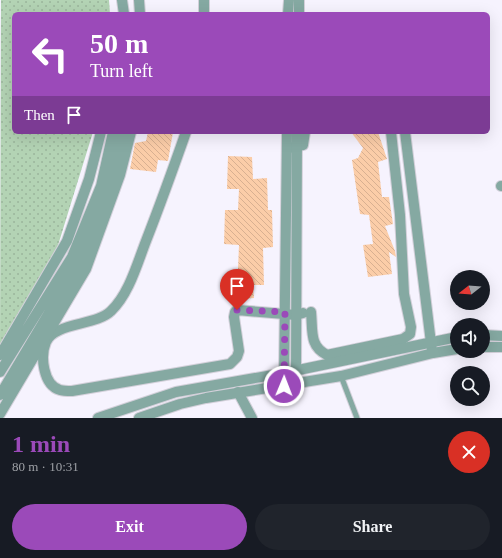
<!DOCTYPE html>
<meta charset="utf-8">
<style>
:root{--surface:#171b24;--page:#20242c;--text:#f1f3f6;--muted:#9ea1a6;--accent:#9b4ab9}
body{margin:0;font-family:Georgia,serif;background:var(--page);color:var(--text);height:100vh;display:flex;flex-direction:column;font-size:15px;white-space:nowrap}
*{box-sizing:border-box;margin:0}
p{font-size:13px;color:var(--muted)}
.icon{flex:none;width:22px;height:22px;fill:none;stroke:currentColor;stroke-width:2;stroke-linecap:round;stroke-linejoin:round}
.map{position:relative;height:418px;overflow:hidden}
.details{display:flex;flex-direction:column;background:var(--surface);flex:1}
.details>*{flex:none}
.guide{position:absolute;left:12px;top:12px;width:478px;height:122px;border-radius:6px;box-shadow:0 4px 16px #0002;background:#9b4ab9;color:#fff;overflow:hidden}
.needle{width:26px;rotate:253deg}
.tools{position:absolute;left:450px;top:270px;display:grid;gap:8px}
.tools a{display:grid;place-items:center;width:40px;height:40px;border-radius:50%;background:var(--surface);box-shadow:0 4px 16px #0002;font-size:20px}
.pin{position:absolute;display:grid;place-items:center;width:34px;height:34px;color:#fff;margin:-41px -17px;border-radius:50% 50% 50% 0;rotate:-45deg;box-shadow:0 0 4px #0007}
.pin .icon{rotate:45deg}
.me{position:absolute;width:44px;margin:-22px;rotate:1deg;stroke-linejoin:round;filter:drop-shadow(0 0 3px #0008)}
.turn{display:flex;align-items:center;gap:14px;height:84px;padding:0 12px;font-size:18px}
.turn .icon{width:52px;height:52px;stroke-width:2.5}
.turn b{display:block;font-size:28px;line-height:34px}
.then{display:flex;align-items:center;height:38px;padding:0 12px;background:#0003;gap:8px;font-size:15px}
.round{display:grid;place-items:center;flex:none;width:42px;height:42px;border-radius:21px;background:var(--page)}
.headline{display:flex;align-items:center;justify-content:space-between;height:68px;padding:0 12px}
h1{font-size:24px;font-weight:600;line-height:30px;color:var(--accent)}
.cta{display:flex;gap:8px;margin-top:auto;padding:8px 12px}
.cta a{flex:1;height:46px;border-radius:24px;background:var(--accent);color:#fff;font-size:16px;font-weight:600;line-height:46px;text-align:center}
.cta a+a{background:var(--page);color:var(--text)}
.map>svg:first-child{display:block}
.park{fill:url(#park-dots)}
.building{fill:url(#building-back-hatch)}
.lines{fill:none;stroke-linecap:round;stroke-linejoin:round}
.service-casing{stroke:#d3d0da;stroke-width:7}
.minor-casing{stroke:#d3d0da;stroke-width:12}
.tertiary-casing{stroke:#d3d0da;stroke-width:12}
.service{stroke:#85a9a2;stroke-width:5}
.minor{stroke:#85a9a2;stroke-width:10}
.tertiary{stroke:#85a9a2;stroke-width:10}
.route{stroke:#9b4ab9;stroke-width:7;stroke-dasharray:0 12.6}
</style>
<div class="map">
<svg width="502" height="418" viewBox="0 0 502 418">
<defs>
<pattern id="park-dots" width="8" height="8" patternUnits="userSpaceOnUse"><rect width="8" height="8" fill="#b3d3b4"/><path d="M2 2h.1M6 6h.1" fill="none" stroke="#9ab59b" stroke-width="1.8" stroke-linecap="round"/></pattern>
<pattern id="building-back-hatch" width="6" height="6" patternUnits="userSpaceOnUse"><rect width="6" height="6" fill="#fbcda8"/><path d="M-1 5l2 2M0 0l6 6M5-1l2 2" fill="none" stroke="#d8b091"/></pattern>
</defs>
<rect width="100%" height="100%" fill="#f6f3fe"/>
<path class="park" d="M1 0H109L110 14H14V132H93L55 255 0 348Z"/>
<path class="building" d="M148 132H173L168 161 158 160 156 172 130 169 135 143 146 141Z
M351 132 361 134 378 132 387 159 378 162 382 197H389L393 224 385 226 395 251 396 257 389 252 392 274 368 277 363 245 373 244 369 215 360 214 352 160 358 158 363 148Z
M228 156 252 157 253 179 267 178 268 210H272L273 247 263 248 264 285H253L254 298 228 300 227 273 238 269 239 245 224 244 225 210H238L239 189H227Z"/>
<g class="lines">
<defs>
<path id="service" d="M341 376 357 418"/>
<path id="minor" d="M204 14V0
M186 132C173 169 160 205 146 241 137 264 129 294 111 311 96 326 55 322 46 342 40 356 43 385 60 390 63 391 68 391 72 391L230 364 237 357 239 351 234 317 235 312 237 310 296 315 303 313
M405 132 432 351
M289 148 303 145 305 132
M501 186H502
M311 312C313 331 309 346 327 355L403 339 410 334 411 327 404 294 400 215 391 132
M238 392 252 418"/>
<path id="tertiary" d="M122 0 124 14
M139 0 140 14
M288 14 289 0
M299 14V0
M483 335 502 336
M483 347H502
M0 355 67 241 89 179 101 132
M0 372 72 257 101 186 113 132
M296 376 297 132
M284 378 287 132
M0 395 81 259 109 188 122 132
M0 414 86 269 120 175 131 132
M98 418 176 392 284 373 457 337
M139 418 180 404 206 398 341 376 433 353 457 349"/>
</defs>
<use href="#service" class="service-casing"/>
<use href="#minor" class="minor-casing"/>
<use href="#tertiary" class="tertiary-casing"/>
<use href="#service" class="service"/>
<use href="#minor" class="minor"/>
<use href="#tertiary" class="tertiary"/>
</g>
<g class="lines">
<path class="route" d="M237 310 285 312 284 386"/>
</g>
</svg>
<div class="tools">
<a><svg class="needle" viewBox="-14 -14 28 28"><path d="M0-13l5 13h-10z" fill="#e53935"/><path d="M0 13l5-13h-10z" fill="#9ea1a6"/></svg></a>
<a><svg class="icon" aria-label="sound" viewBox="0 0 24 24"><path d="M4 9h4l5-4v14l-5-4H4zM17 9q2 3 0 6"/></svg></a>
<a><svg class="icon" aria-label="search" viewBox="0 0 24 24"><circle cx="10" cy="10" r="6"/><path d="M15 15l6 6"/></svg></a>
</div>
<div class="pin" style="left:237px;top:310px;background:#d93025"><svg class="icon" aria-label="arrive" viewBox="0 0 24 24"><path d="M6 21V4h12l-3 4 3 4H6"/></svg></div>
<svg class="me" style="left:284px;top:386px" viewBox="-20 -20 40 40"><circle r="17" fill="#9b4ab9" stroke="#fff" stroke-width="3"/><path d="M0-11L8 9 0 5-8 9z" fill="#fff"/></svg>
<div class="guide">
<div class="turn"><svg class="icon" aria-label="left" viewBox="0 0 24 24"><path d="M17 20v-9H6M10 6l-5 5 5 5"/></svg><div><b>50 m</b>Turn left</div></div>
<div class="then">Then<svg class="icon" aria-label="arrive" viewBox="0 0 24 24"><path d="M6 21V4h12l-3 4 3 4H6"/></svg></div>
</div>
</div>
<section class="details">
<div class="headline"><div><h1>1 min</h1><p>80 m · 10:31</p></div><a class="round" style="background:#d93025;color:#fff"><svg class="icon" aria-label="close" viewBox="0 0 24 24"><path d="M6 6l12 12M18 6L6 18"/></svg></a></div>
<div class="cta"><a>Exit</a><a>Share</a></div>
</section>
